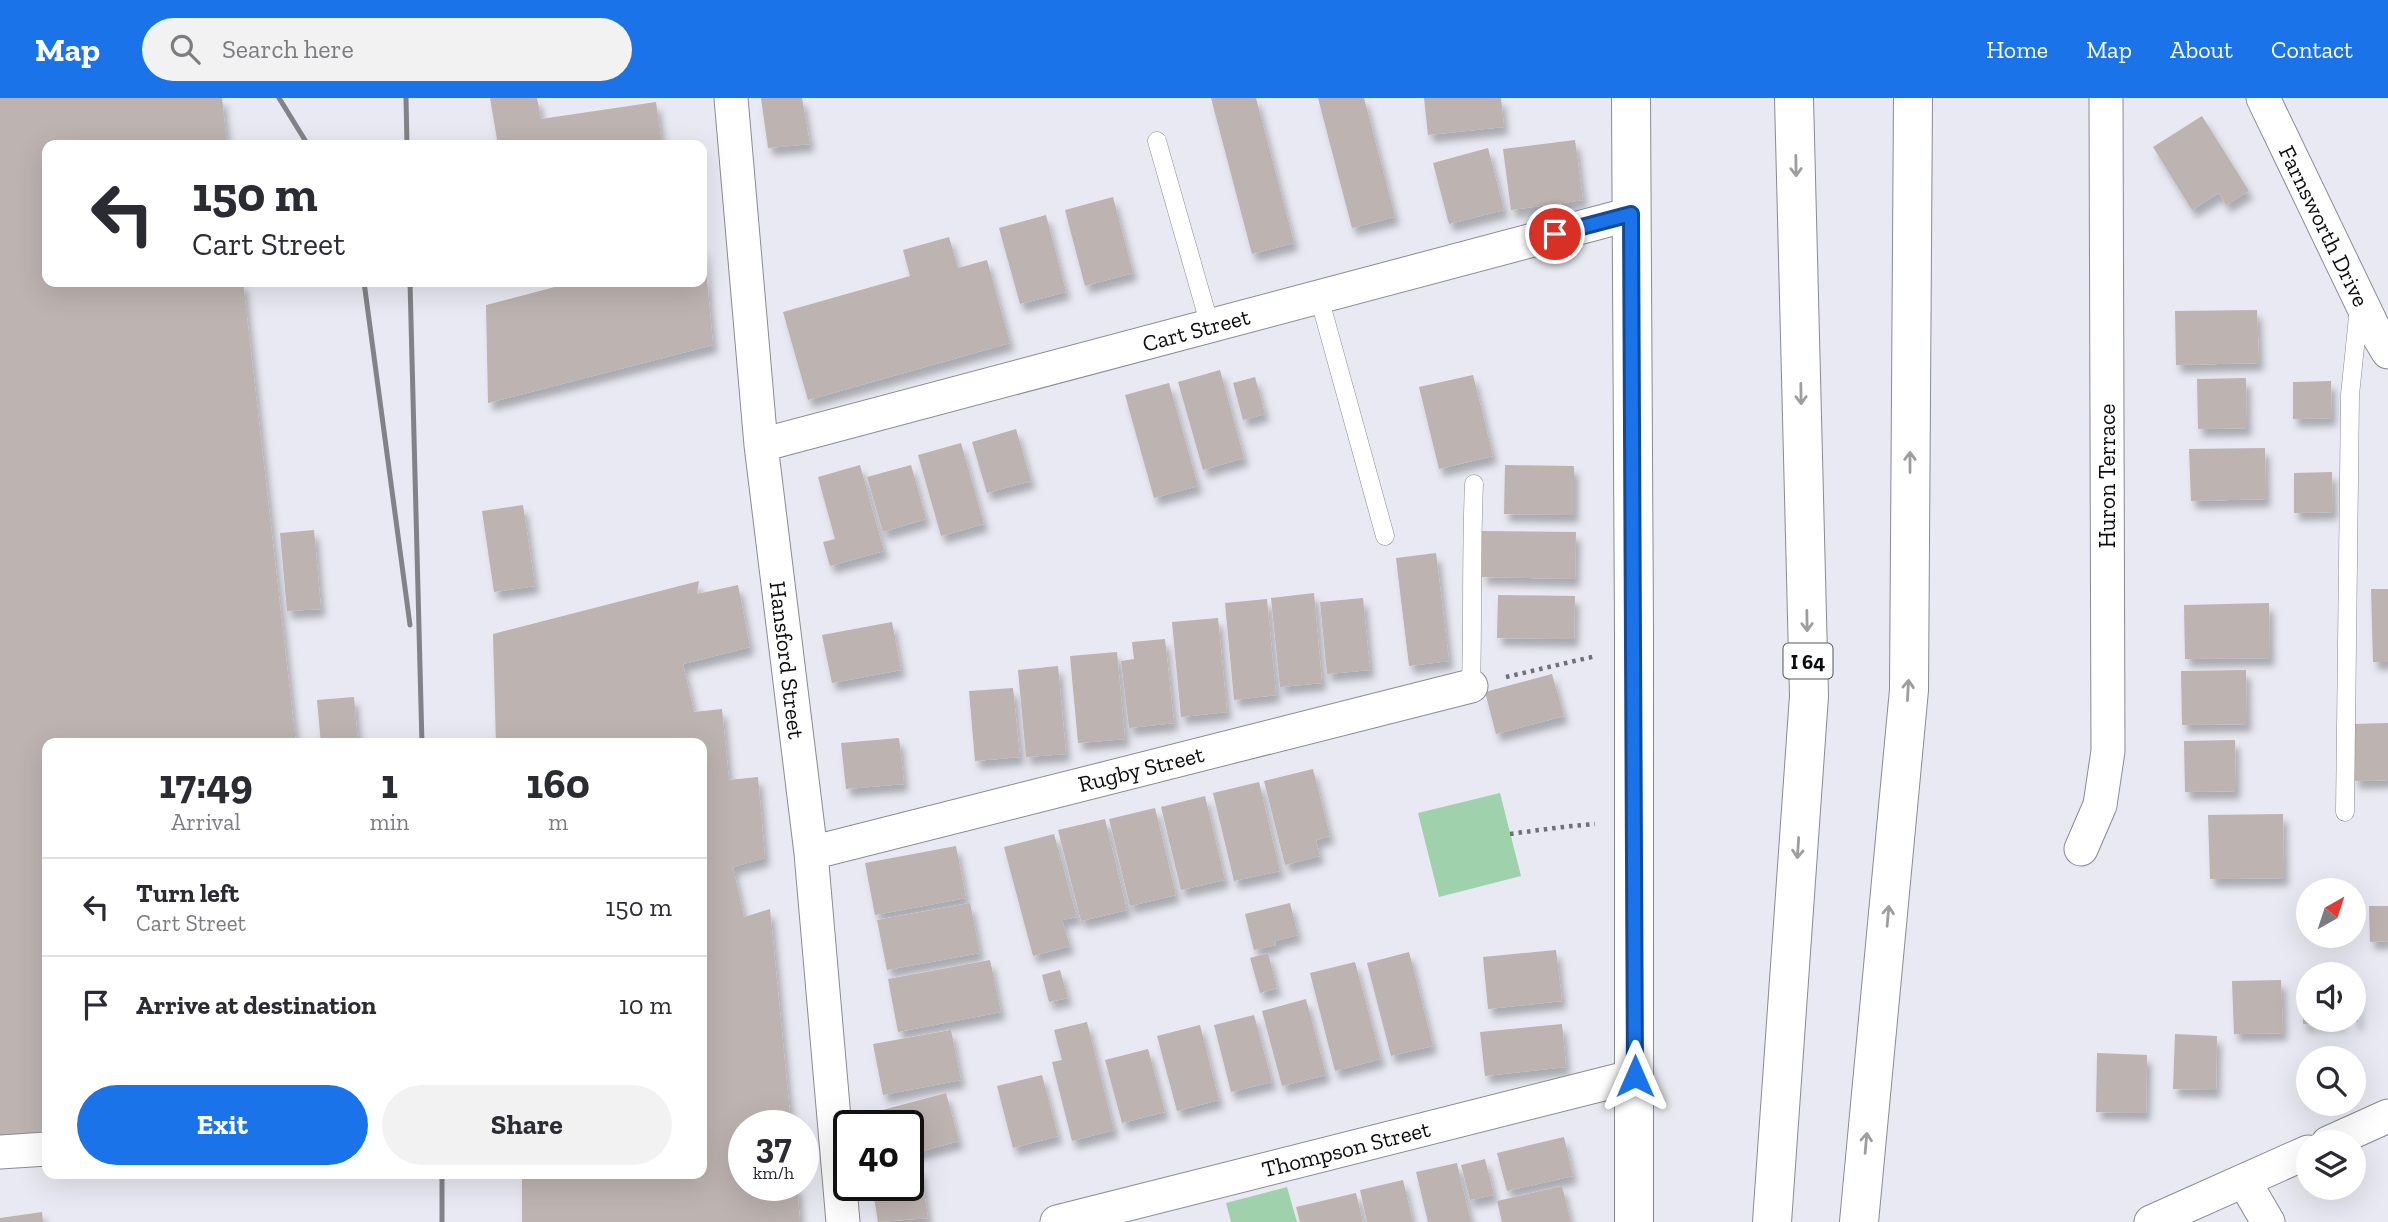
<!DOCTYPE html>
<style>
:root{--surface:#fff;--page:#f2f2f3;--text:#2b2b33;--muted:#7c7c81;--line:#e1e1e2;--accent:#1a73e8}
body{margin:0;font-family:"Zilla Slab",serif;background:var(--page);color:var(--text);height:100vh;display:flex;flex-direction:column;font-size:26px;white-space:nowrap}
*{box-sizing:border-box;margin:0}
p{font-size:23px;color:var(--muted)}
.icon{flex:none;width:38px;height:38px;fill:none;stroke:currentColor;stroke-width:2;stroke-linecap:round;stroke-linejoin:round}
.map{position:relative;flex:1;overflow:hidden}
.side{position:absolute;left:42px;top:640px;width:665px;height:441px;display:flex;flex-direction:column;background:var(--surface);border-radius:14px;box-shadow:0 7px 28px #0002}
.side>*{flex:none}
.hud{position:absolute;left:42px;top:42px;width:665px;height:147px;border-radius:14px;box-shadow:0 7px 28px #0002;background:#fff;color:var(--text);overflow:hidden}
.needle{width:46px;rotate:39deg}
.controls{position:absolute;left:2296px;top:780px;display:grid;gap:14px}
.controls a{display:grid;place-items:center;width:70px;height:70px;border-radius:50%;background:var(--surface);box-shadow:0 7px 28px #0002;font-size:35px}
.speed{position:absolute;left:728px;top:1012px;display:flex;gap:14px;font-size:35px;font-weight:700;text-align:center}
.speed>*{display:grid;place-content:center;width:91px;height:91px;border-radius:50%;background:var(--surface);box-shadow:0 7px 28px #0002;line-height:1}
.speed small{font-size:18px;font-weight:400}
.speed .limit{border:4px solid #111;border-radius:10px;background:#fff;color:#111}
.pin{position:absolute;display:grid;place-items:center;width:60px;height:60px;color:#fff;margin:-30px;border:4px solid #fff;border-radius:50%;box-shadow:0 2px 7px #0007}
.me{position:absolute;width:77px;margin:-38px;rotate:0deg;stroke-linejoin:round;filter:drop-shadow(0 0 5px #0008)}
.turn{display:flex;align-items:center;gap:24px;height:147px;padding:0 35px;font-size:32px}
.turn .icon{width:91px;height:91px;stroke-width:2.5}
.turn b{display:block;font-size:49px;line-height:60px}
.eta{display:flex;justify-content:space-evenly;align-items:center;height:119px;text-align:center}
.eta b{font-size:42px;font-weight:700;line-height:49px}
.cta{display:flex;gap:14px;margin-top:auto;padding:14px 35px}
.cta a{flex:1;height:80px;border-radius:42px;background:var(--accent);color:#fff;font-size:28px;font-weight:700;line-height:80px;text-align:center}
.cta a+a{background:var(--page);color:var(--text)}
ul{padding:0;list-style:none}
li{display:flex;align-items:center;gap:21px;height:98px;padding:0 35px;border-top:2px solid var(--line)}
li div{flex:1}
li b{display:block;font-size:26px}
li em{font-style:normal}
header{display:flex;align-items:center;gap:42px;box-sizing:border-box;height:98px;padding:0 35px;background:var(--accent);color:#fff}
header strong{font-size:33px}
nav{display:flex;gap:38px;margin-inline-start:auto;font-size:24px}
.search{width:490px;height:63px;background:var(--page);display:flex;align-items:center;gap:18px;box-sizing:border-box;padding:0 24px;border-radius:38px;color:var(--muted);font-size:26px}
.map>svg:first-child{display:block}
.green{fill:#9fd1ac}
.building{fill:#bdb3b1;filter:url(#shadow)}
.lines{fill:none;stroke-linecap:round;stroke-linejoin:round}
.service-casing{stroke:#8a8b92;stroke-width:19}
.minor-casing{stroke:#8a8b92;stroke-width:35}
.tertiary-casing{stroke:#8a8b92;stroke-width:40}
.motorway-casing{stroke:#8a8b92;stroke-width:40}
.path{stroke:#6f7075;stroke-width:4.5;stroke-dasharray:3.5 5;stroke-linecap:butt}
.service{stroke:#fff;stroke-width:18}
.minor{stroke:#fff;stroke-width:33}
.tertiary{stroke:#fff;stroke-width:38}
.motorway{stroke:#fff;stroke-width:38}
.rail{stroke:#828388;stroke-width:5}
.oneway{stroke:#9e9e9f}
.route-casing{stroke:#114b97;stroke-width:18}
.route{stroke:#1a73e8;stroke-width:12}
.labels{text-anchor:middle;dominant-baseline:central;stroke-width:5;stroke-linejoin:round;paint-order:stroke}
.shield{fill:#fff;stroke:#555657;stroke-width:2}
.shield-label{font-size:21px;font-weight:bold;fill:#0c0d0f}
.street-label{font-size:23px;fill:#0c0d0f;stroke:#fff}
</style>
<header>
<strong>Map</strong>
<div class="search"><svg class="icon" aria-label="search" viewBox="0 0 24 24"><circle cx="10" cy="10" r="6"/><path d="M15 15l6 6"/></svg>Search here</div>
<nav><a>Home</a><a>Map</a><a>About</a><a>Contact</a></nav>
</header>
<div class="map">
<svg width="2388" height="1124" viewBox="0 0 2388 1124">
<defs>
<filter id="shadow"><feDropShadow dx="4.5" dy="8" stdDeviation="3.5" flood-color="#0004"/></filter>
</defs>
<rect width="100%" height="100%" fill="#e8e9f2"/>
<path class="green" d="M1500 695 1521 778 1439 799 1418 715Z
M1287 1089 1297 1124H1231L1226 1105Z"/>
<path class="building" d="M0 0H222L227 47H47V184H243L296 646H47V1039L0 1044Z
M490 0H537L541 21 656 4 662 47H498Z
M761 0H802L810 46 768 50Z
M1211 0H1256L1294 145 1252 156Z
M1318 0H1364L1395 119 1352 130Z
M1424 0H1501L1504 29 1428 37Z
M2202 18 2249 93 2226 107 2219 95 2192 112 2153 49Z
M1575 42 1583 102 1511 112 1503 51Z
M1488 50 1504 112 1449 126 1433 65Z
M1113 99 1133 175 1085 188 1065 112Z
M1046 117 1066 194 1020 206 999 130Z
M949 139 958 170 987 162 1010 245 808 302 783 214 910 178 903 152Z
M702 149H704L713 247 488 305 486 207 574 184H702Z
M2257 212 2259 265 2176 267 2175 213Z
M1220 272 1244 360 1203 372 1178 284Z
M1473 277 1493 358 1439 371 1419 289Z
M1255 279 1265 316 1243 322 1233 285Z
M2246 280 2247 330 2198 331 2197 281Z
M2331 283 2332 320 2293 321V284Z
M1169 285 1198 388 1154 400 1125 297Z
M1016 331 1031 383 987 395 972 344Z
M961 345 984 426 941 438 918 357Z
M2265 350 2266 401 2191 403 2189 351Z
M860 367 884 453 830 468 823 444 835 441 818 379Z
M911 367 926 421 883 434 867 379Z
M1505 367 1574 368V417L1504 416Z
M2332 374 2333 414 2294 415V375Z
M523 407 535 488 494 494 482 413Z
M314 432 321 511 287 513 280 435Z
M1482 433 1576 434 1575 481 1482 479Z
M1436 455 1449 563 1409 568 1396 460Z
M699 483 697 496 738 487 750 549 683 566 694 614 722 611 729 682 758 679 765 760 733 769 744 819 770 811 791 1027H744V1087H797L800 1124H522V1076H702V646H496L493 536Z
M2371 491H2388V564H2373Z
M1314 495 1322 585 1280 589 1271 500Z
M1498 497 1575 498 1574 541 1497 540Z
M1363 500 1370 572 1327 576 1320 504Z
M1267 501 1276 597 1234 602 1225 505Z
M2269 505 2270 560 2185 561 2184 507Z
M1218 520 1227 614 1181 619 1172 524Z
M892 524 901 572 832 585 822 537Z
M1165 541 1174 625 1129 630 1121 563 1134 561 1132 544Z
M1117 554 1125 641 1078 645 1070 558Z
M1058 568 1066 656 1026 659 1018 572Z
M2246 572 2247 626 2182 627 2181 573Z
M1552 576 1564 618 1496 636 1485 594Z
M1013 590 1020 659 975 663 969 593Z
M354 599 358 646H321L317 602Z
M2388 625V682L2354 683 2353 626Z
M899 640 904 686 846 691 841 645Z
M2235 642 2236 693 2185 694 2184 643Z
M1313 671 1330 738 1316 742 1320 758 1285 767 1264 683Z
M1259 684 1280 773 1234 783 1213 695Z
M1205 698 1225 782 1181 792 1161 709Z
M1155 710 1176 797 1130 808 1109 721Z
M2283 716 2284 780 2210 781 2208 717Z
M1105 721 1127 812 1081 823 1058 732Z
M1054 736 1077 819 1062 822 1070 848 1033 858 1004 749Z
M956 748 966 800 875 817 865 765Z
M970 805 980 855 887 872 877 822Z
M1290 805 1298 837 1275 843 1276 847 1254 852 1245 816Z
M2369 808H2388V843L2370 844Z
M1556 852 1562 903 1488 911 1483 859Z
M1409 854 1433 948 1391 958 1367 865Z
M1268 855 1277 890 1260 895 1250 860Z
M990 862 1001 914 898 934 888 881Z
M1355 864 1381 961 1335 973 1310 875Z
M1060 872 1068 900 1049 904 1042 877Z
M2281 882 2283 935 2234 936 2232 883Z
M2354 882H2356L2358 924H2354Z
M2302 883H2308V922H2343V925L2303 926Z
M1306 901 1326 977 1282 988 1262 913Z
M1254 917 1272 984 1231 994 1214 927Z
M1087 924 1114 1032 1072 1043 1052 964 1062 962 1054 932Z
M1562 926 1566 969 1485 978 1480 934Z
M1200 927 1219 1002 1177 1013 1157 938Z
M951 932 961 982 883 997 873 946Z
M2175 936 2217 938 2216 992 2173 991Z
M1148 951 1165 1014 1122 1025 1105 962Z
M2097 955 2147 957 2146 1015 2096 1014Z
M1042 977 1058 1038 1013 1050 997 988Z
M946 995 959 1043 908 1057V1027H879L875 1014Z
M1564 1039 1573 1078 1507 1093 1497 1055Z
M1485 1061 1494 1097 1470 1102 1461 1067Z
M1457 1065 1471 1124H1428L1416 1074Z
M920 1069 928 1120 878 1124 872 1087H908V1071Z
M1403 1082 1413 1124H1367L1360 1092Z
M1562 1088 1571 1124H1502L1497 1103Z
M1356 1095 1363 1124H1300L1296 1109Z
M42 1114 43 1124H0V1120Z"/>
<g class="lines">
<defs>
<path id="service" d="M1157 43 1210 228
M1319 199 1385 438
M1471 588C1473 520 1471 453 1474 386
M2345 714 2350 297 2359 209"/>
<path id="minor" d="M731 0 761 347 811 755 843 1124
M2263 0 2374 231 2388 254
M761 347 1631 116
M2081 751 2100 707 2108 653 2106 0
M811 755 1471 588
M2328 1045 2388 1018
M0 1054 47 1051
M2244 1083 2268 1124
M1057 1124 1635 978
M2151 1124 2308 1054"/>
<path id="tertiary" d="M1631 0 1634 533V1124"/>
<path id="motorway" d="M1772 1124 1809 598 1794 0
M1859 1124 1909 592 1913 0"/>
</defs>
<use href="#service" class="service-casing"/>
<use href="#minor" class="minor-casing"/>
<use href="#tertiary" class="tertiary-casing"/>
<use href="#motorway" class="motorway-casing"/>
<path class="path" d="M1506 579 1596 558
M1510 736C1539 732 1567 728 1595 726"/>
<use href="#service" class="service"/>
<use href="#minor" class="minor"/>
<use href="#tertiary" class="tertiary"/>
<use href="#motorway" class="motorway"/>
<path class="rail" d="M279 0 308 47
M406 0 407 47
M364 184 410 527
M410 184 422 646
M442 1076V1124"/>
</g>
<defs><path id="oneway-shaft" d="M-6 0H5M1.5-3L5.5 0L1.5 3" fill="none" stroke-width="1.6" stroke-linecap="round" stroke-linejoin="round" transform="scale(1.75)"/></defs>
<g class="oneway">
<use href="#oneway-shaft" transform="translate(1796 68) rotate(89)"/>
<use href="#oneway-shaft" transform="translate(1801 296) rotate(89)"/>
<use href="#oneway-shaft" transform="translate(1910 364) rotate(-90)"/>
<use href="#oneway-shaft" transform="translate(1807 523) rotate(89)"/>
<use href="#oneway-shaft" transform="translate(1908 592) rotate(-87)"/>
<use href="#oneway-shaft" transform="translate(1798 750) rotate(94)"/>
<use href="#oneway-shaft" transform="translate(1888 818) rotate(-85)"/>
<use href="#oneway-shaft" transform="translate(1866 1045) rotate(-85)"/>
</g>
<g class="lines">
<defs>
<path id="route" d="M1555 136 1631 116 1635 978"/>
</defs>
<use href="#route" class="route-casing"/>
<use href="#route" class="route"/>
</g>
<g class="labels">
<rect class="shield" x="1783.5" y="545.5" width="49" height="35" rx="5"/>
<g class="shield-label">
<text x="1808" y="563">I 64</text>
</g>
<g class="street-label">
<text transform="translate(2324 128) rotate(64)">Farnsworth Drive</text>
<text transform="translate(1196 232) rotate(-15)">Cart Street</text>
<text transform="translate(2107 378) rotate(-90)">Huron Terrace</text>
<text transform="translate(787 562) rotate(83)">Hansford Street</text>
<text transform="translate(1141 671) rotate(-14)">Rugby Street</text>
<text transform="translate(1346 1051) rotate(-14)">Thompson Street</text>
</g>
</g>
</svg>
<div class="controls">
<a><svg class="needle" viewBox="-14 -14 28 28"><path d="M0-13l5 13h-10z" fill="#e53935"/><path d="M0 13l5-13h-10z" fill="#7c7c81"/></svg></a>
<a><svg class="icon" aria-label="sound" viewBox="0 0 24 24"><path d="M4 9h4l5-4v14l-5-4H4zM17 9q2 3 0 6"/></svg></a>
<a><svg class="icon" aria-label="search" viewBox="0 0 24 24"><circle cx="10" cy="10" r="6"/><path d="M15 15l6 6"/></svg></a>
<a><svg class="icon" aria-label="layers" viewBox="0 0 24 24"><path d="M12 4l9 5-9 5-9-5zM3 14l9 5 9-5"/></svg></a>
</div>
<div class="speed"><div>37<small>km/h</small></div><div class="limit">40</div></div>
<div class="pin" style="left:1555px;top:136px;background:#d93025"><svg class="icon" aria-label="arrive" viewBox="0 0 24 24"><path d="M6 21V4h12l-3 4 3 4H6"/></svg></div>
<svg class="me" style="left:1635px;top:978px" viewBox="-20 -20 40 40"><path d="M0-17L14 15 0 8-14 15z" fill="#1a73e8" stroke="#fff" stroke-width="4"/></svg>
<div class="hud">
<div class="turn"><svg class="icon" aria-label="left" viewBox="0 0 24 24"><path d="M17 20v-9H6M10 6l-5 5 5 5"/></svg><div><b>150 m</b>Cart Street</div></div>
</div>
<section class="side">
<div class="eta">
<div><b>17:49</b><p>Arrival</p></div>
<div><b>1</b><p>min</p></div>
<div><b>160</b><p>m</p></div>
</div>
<ul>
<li><svg class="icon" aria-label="left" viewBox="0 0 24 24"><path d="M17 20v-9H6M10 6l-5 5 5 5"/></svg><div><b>Turn left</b><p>Cart Street</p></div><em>150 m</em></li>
<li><svg class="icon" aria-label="arrive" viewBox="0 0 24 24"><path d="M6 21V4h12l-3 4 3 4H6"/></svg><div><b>Arrive at destination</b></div><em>10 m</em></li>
</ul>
<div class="cta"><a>Exit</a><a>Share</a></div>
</section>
</div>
